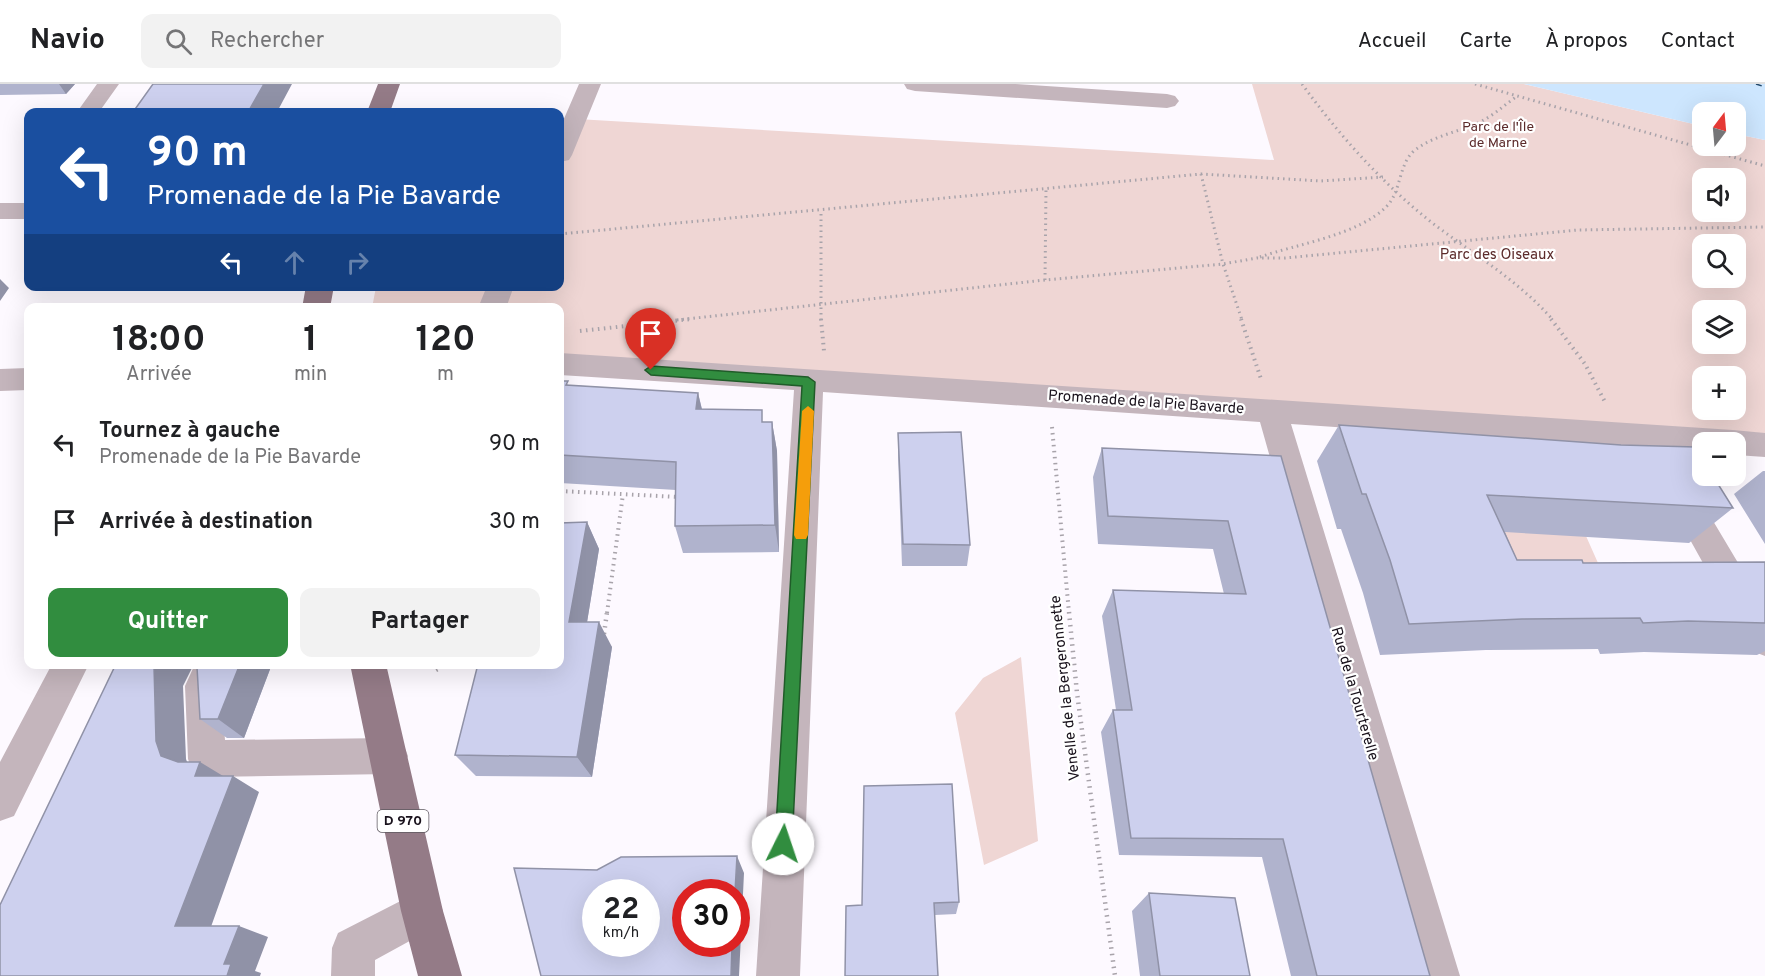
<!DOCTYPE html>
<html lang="fr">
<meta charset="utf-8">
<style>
:root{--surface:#fff;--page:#f2f2f2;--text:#202124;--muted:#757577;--line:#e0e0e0;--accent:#318d3f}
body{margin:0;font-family:Overpass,sans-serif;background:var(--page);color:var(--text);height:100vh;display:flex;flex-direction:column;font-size:22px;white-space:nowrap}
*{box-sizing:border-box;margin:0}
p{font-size:20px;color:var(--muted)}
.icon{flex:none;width:33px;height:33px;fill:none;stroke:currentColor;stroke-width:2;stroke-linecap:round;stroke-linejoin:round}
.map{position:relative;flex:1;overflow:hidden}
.drawer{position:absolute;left:24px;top:219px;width:540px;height:366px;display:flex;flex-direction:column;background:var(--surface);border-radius:12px;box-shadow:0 6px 24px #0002}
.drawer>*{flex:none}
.hud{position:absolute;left:24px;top:24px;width:540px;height:183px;border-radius:12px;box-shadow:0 6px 24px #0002;background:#1a4fa0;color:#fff;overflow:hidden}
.needle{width:39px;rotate:16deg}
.tools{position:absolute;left:1692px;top:18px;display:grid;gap:12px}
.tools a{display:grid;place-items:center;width:54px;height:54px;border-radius:12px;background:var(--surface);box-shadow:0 6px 24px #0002;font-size:30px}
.speed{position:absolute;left:582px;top:795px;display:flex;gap:12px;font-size:30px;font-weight:700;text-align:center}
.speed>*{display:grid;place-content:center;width:78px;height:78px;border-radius:50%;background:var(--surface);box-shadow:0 6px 24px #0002;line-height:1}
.speed small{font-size:15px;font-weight:400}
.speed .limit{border:9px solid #d22;background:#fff;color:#111}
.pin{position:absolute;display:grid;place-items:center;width:51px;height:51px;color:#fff;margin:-62px -26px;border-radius:50% 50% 50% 0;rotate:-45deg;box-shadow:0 0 6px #0007}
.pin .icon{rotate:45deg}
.me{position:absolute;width:66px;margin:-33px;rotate:4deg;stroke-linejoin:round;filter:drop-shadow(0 0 4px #0008)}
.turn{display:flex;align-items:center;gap:21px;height:126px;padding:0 24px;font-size:27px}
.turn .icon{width:78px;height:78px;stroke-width:2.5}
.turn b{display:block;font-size:42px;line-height:51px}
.lanes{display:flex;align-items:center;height:57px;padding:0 24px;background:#0003;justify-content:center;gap:30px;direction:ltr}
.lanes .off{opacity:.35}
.eta{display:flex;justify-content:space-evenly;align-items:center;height:102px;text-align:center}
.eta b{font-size:36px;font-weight:700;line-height:42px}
.primary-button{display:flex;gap:12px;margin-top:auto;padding:12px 24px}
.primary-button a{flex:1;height:69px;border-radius:12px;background:var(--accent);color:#fff;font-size:24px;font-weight:700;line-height:69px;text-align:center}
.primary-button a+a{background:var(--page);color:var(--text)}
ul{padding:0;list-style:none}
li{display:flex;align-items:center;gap:18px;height:78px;padding:0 24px}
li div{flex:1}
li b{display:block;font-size:22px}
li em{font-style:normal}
header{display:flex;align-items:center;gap:36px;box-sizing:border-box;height:84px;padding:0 30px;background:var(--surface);border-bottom:2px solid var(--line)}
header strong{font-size:28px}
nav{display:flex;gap:33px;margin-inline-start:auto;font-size:21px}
.search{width:420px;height:54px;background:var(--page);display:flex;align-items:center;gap:15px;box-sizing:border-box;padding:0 21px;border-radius:12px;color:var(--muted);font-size:22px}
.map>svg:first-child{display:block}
.green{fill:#efd6d4;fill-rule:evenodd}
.water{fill:#cde6fe}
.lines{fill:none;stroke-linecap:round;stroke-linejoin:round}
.ferry{stroke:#214769;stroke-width:1.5;stroke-dasharray:6 4.5;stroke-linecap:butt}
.path-far2{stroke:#a8a3aa;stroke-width:3;stroke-dasharray:1.5 4;stroke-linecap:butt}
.path-far1{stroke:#a8a3aa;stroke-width:4;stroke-dasharray:1.5 4.5;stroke-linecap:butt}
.path{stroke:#a8a3aa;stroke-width:4.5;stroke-dasharray:1.5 5;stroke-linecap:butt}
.minor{fill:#c4b5bc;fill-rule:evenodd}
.major{fill:#947b87;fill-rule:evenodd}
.wall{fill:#b0b3cd}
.shaded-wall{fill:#9092a7}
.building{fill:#cdd0ee;stroke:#9092a7;stroke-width:1.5;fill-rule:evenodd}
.route{fill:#318d3f;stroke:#205c29;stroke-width:1.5}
.slow{fill:#f59e0b}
.labels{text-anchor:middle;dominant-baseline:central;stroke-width:4.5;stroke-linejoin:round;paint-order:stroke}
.far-park-label{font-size:14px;fill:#5c2b2b;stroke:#fff}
.shield{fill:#fff;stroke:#5e5960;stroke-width:1.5}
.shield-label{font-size:14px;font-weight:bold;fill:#19121c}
.park-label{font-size:15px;fill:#5c2b2b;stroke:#fff}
.street-label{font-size:15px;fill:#19121c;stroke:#fff}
</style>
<header>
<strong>Navio</strong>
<div class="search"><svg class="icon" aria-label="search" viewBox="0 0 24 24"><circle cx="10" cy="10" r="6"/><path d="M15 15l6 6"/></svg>Rechercher</div>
<nav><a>Accueil</a><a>Carte</a><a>À propos</a><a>Contact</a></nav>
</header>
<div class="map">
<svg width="1765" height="892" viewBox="0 0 1765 892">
<rect width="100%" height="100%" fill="#fdf9ff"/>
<path class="green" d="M1252 0H1524L1702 42V62H1736V50L1765 56V362L1049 312 808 287 560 277V224H372L376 203 560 202V34L1274 76ZM1702 94H1736V128H1702ZM1702 160H1736V194H1702ZM1702 226H1736V260H1702ZM1702 292H1736V326H1702Z
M1418 428 1586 452 1602 488 1430 484Z
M1021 573 1038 757 984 781 955 629 983 594Z"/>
<path class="water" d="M1524 0H1765V56L1736 50V28H1702V42Z"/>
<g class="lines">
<path class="ferry" d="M1756 0 1765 3"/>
<path class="path-far2" d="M1302 0C1339 51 1381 98 1431 138 1473 170 1518 196 1553 236
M1475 0 1765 82
M1201 90 1223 180 1242 236
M560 150 1201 90 1321 97 1383 93
M1260 173C1297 160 1359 151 1387 122 1402 106 1398 80 1415 66 1433 52 1458 48 1478 39 1493 32 1503 22 1516 13
M1045 196 1046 105
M677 236 1045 196 1223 180 1257 174H1285L1578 146 1765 143
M821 236V127"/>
<path class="path-far1" d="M821 235 824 267
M1241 235 1261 295
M1551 235 1585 280 1605 318
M580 247 691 235
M1052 343 1069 529
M560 407 679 413
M607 529 623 410"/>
<path class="path" d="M1069 528 1077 609 1115 892
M604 550 607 528
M436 586 447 580"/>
<path class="minor" d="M97 0H119L99 28H77Z
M579 0H601L572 71 569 76 560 78V44Z
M904 0H1016L1167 10 1175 12 1179 17 1175 22 1167 24 915 7 907 5Z
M0 119H28V135H0Z
M487 202H514L506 224H478Z
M560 269 1733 346 1765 349V373L1736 371V358H1702V368L1291 340 1460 892H1416L1260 338 823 308 800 892H756L794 306 560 291Z
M28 284V306L0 307V285Z
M1680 396 1691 400 1765 524V572L1752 567 1664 409 1669 400Z
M52 580H89L14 732 0 737V678Z
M195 580H231L221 602 225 656 389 654 403 659 408 672 403 685 389 690 207 693 193 688 188 675 185 602Z
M422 806 437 812 443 827 437 842 375 876V892H331L332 864 338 849Z"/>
<path class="major" d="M378 0H400L390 28H367Z
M306 202H334L330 224H302Z
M350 580H386L443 827 462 892H418L401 827Z"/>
</g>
<path class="wall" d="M0 0H75L66 10 0 11Z
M560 297 569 301 698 309 702 325 764 338H772L777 367 779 468 683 469 675 442 676 406 560 399Z
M1339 341 1733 424 1689 459 1505 448 1517 476 1583 479 1765 478V567L1757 571 1644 568 1600 570 1598 565 1486 566 1380 571 1363 509 1341 445H1337L1317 377Z
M898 349 970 461 967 482H902L898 372Z
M1102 364 1281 372 1430 892H1291L1262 773 1119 771 1101 648 1113 626H1116L1102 532 1113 506 1224 510 1213 465 1098 460 1093 393Z
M1763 387H1765V460L1734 410Z
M587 438 599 465 587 538 612 563 592 693 476 692 455 671Z
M198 580H272L244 654H227L200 635Z
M1149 809 1250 892H1140L1132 827Z
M959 818 956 830 935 831 846 822Z"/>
<path class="shaded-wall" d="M59 0H75L66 10Z
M264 0H292L277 28H248Z
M0 195 9 204 0 217Z
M698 309 705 339 696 325Z
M772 338 777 367 779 468 775 441Z
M587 438 599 465 583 563 569 538Z
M599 538 612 563 592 693 577 673Z
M155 580H194L183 602 186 675 191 689 161 672 156 657 154 582Z
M240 580H272L244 654 218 635Z
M200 678 228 695 195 692Z
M233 692 259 708 207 854 175 842Z
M737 772 744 789 739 892H731L732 860H736V808H735Z
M239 842 268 853 255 887 261 889 260 892H227L224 880Z"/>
<path class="building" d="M153 0H264L248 28H133Z
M560 297H568L566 301 698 309 696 325 762 326V338H772L775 441 675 442 676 378 560 371Z
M1339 341 1621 361 1696 363 1702 374V392H1713L1733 424 1487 411 1517 476H1582L1583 479 1765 478V539L1688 537 1643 539 1640 534 1522 535 1409 540 1390 476 1366 410H1362Z
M961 348 970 461 903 460 898 349Z
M1102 364 1281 372 1430 892H1317L1283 755 1131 754 1113 626H1132L1113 506 1246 510 1228 437 1108 432Z
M587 438 569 538H599L577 673 455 671 478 580H560V439Z
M116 580H155L154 582 156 657 161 672 178 678H200L195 692H233L175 842H239L224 880H231L227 892H0V821Z
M198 580H240L218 635H200L197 583Z
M952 700 959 818 934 819 938 892H845L846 822 862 821 864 702Z
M737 772 735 808H686V860H732L731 892H541L514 784 597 786 621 773ZM596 808H646V860H596Z
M1149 809 1235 814 1250 892H1160Z"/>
<path class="route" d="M651 282 808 293 815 298 792 760 789 766 783 768 777 766 775 760 802 302 651 291 645 286Z"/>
<path class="slow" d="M808 322 814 327 808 451 806 455H796L794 451 802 327Z"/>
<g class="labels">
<g class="far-park-label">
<text x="1498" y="43">Parc de l'Île<tspan x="1498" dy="16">de Marne</tspan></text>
</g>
<rect class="shield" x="377.5" y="726" width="51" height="22" rx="4.5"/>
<g class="shield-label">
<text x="403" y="737">D 970</text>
</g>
<g class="park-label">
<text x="1497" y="171">Parc des Oiseaux</text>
</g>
<g class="street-label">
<text transform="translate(1146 319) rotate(4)">Promenade de la Pie Bavarde</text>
<text transform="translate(1066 604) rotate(-96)">Venelle de la Bergeronnette</text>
<text transform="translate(1354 610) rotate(74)">Rue de la Tourterelle</text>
</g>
</g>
</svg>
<div class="tools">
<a><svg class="needle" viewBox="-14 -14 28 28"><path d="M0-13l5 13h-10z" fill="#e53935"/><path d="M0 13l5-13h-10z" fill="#757577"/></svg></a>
<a><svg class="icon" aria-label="sound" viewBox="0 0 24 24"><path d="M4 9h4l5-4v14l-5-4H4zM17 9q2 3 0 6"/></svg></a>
<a><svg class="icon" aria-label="search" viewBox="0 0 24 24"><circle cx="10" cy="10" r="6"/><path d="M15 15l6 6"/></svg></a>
<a><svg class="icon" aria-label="layers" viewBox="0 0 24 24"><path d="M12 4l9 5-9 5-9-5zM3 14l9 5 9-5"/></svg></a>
<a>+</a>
<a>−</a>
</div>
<div class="speed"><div>22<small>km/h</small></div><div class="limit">30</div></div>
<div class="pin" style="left:651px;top:286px;background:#d93025"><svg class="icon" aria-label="arrive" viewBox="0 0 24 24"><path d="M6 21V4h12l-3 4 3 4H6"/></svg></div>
<svg class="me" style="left:783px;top:760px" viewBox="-20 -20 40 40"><circle r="19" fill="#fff"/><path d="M0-13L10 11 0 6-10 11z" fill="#318d3f"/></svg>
<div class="hud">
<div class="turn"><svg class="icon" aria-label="left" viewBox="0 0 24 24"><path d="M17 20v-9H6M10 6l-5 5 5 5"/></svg><div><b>90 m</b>Promenade de la Pie Bavarde</div></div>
<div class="lanes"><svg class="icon" aria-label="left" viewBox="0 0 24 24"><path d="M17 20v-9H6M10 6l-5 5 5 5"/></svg><svg class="icon off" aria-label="ahead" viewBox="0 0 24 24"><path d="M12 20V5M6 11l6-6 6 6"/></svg><svg class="icon off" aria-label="right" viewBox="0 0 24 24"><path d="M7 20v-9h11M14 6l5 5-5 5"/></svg></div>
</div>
<section class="drawer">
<div class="eta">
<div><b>18:00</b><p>Arrivée</p></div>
<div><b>1</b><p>min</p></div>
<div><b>120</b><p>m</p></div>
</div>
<ul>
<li><svg class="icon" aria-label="left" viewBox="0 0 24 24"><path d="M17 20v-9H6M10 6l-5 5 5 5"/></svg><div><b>Tournez à gauche</b><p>Promenade de la Pie Bavarde</p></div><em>90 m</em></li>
<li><svg class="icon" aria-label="arrive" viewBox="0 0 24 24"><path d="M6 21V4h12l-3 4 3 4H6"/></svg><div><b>Arrivée à destination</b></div><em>30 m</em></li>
</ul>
<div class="primary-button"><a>Quitter</a><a>Partager</a></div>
</section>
</div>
